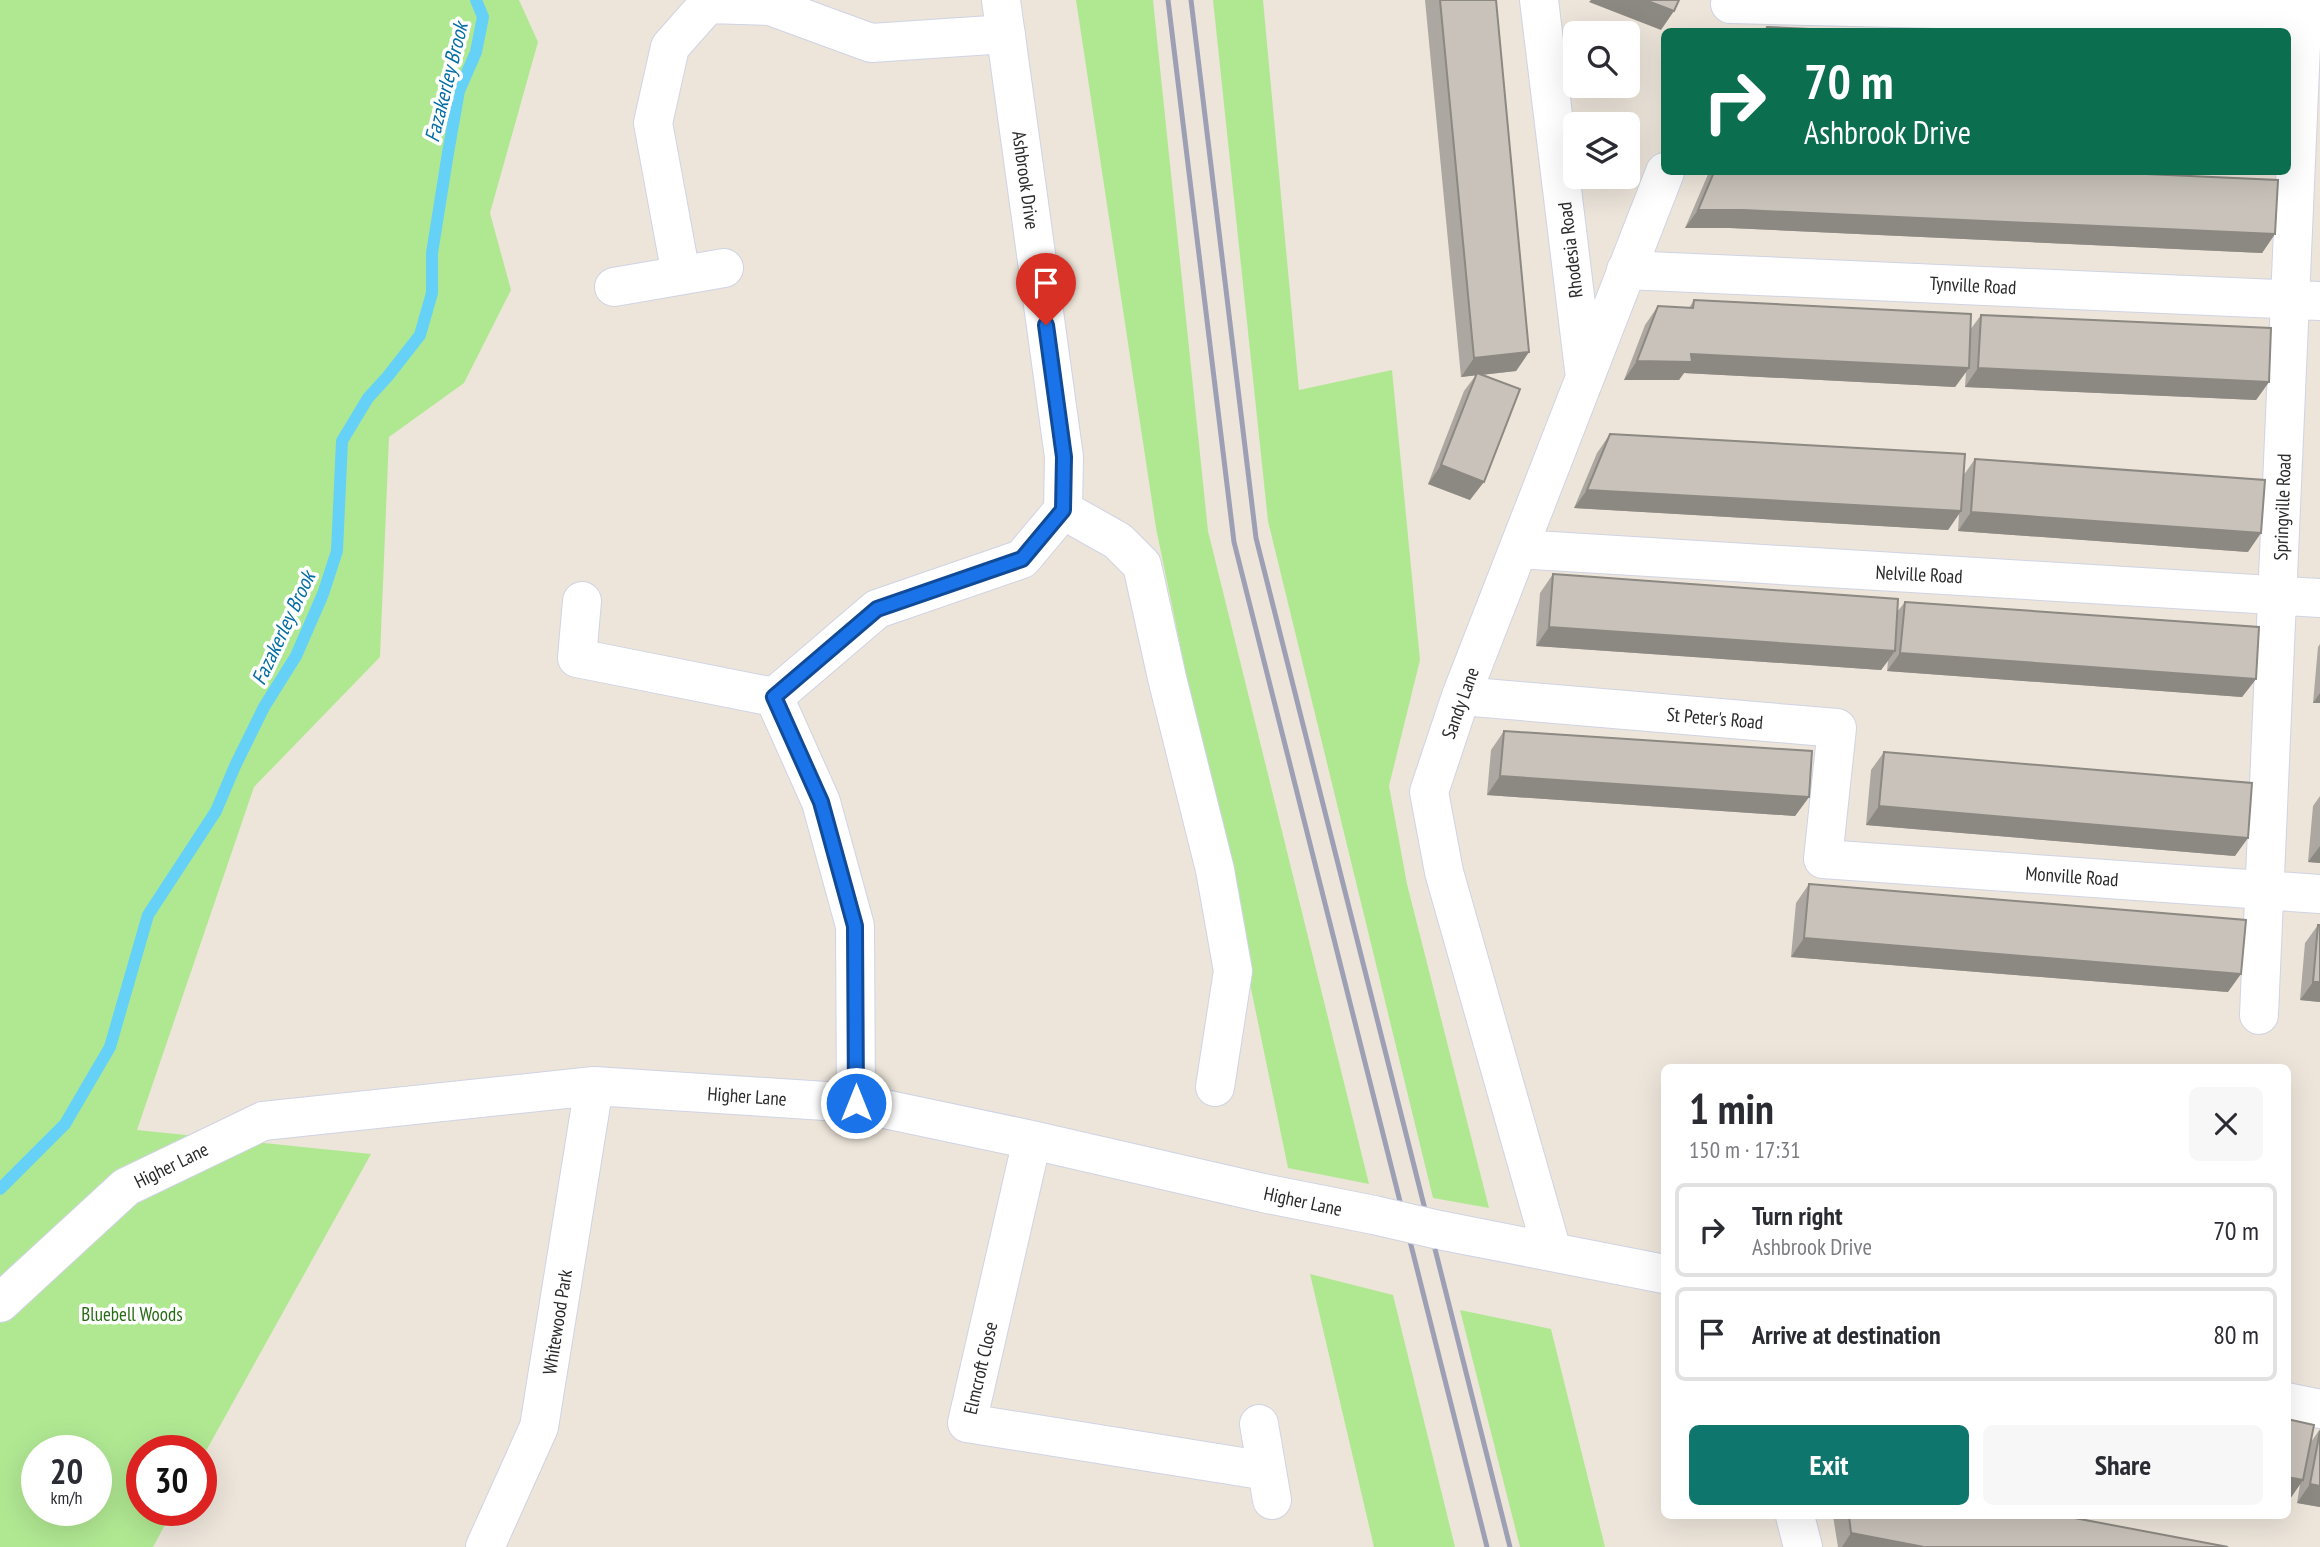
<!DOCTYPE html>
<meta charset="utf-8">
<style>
:root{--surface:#fff;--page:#f7f7f7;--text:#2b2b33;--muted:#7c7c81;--line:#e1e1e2;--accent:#0f766e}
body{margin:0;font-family:"PT Sans Narrow",sans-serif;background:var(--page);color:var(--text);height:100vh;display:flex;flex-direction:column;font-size:26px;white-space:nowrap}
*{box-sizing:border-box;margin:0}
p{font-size:23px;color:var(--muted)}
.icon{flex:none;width:38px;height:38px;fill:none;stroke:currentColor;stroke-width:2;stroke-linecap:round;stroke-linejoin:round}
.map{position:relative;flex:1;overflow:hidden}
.drawer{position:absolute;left:1661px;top:1064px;width:630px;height:455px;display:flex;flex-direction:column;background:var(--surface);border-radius:10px;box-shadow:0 7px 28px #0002}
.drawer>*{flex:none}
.top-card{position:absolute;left:1661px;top:28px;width:630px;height:147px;border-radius:10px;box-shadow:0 7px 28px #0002;background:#0b6e4f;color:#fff;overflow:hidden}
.controls{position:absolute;left:1563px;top:21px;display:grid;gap:14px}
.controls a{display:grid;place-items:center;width:77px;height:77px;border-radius:10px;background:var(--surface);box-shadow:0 7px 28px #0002;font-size:35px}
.speed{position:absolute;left:21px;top:1435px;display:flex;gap:14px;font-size:35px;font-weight:700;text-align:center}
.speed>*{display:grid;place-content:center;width:91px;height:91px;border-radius:50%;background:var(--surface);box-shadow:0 7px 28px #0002;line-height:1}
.speed small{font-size:18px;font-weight:400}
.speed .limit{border:10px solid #d22;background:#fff;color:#111}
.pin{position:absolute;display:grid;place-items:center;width:60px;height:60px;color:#fff;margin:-72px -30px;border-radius:50% 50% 50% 0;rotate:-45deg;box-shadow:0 0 7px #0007}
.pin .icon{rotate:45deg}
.me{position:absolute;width:77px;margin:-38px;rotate:0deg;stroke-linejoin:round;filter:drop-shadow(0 0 5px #0008)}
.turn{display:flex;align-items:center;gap:24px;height:147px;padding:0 28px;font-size:32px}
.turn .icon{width:91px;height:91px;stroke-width:2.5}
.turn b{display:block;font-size:49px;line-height:60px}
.round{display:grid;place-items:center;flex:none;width:74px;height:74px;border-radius:10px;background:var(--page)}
.headline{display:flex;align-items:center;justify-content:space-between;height:119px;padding:0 28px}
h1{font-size:42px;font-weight:600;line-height:52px}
.action{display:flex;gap:14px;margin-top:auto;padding:14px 28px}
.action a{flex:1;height:80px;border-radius:10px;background:var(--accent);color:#fff;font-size:28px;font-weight:600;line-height:80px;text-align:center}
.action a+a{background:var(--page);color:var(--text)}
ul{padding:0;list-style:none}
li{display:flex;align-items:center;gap:21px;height:94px;margin:0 14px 10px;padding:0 14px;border:4px solid var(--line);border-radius:10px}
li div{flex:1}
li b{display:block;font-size:26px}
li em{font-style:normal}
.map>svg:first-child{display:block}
.green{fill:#b0e892;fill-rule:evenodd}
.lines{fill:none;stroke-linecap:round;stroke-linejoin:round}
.stream{stroke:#65d1f7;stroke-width:12}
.minor-casing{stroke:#cfd3e4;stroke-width:40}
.minor{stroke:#fff;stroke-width:38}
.rail{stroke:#9da0b5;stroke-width:5}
.minor-bridge-casing{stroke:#cfd3e4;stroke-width:40;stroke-linecap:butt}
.minor-bridge{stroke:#fff;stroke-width:38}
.wall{fill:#aca7a0}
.shaded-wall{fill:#8c8882}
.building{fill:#c8c2ba;stroke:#8c8882;stroke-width:2}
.route-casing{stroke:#114b97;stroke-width:18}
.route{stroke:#1a73e8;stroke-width:12}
.labels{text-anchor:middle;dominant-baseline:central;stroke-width:7;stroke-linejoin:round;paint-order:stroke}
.street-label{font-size:19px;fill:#2a2a2a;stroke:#fff}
.park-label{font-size:19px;fill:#276c14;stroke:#fff}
.water-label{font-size:21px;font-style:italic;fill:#036da4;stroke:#fff}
</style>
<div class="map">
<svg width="2320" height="1547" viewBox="0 0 2320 1547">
<rect width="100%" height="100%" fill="#ede5da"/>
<path class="green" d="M0 0H519L538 42 490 213 511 290 464 383 389 437 380 657 254 787 137 1130 371 1154 201 1460V1451H142V1510H173L153 1547H0ZM37 1451H96V1510H37Z
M1076 0H1153L1208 531 1369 1184 1288 1168 1156 528Z
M1213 0H1263L1299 390 1392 370 1420 660 1389 786 1407 884 1489 1208 1433 1198 1268 521Z
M1310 1274 1393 1295 1455 1547H1374Z
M1460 1310 1551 1329 1605 1547H1520Z"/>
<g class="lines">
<path class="stream" d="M0 1189 65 1124 110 1047 148 915 216 811 235 766 264 707 296 656 323 594 337 551 342 441 368 398 388 376 420 335 432 293V253L448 153 459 91 476 52 483 17 476 0"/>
<defs>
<path id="minor" d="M1539 0 1584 370
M1730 4 2320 18
M1626 270 2320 301
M681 275 653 123 670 47 708 4 770 6 871 43 1006 34
M614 287 724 268
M1063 510 1118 541 1142 565 1167 678 1215 870 1233 971 1215 1087
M1518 549 2320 598
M582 601 577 658 774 697
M1461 696 1837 728 1823 859 2320 894
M2259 1015 2303 0
M856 1103 855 926 821 802 774 697 877 609 1022 559 1063 510 1064 457 1001 0
M1032 1140 967 1423 1267 1471
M1439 1230 1664 1274
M1552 1251 1444 872 1429 792 1461 696 1665 172
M0 1303 126 1187 263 1121 594 1086 856 1103 1032 1140 1263 1193 1374 1215
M2287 1402 2320 1409
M1259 1424 1272 1500
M1795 1516 1803 1547
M485 1547 539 1427 594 1086"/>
</defs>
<use href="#minor" class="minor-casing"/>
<use href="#minor" class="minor"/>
<path class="rail" d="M1168 0 1234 542 1487 1547
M1191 0 1256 538 1510 1547"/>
<defs>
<path id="minor-bridge" d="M1374 1215 1439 1230"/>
</defs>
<use href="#minor-bridge" class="minor-bridge-casing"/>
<use href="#minor-bridge" class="minor-bridge"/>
</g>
<path class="wall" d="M1425 0H1496L1529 352 1516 371 1482 375 1470 500 1428 484 1464 391 1476 375 1461 377Z
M1709 172H2102L2275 234 2262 253 1730 228H1685Z
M1694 300 1970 330 1981 315 2269 382 2256 400 1965 387 1966 372 1955 387 1684 373 1679 380H1624L1645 325 1658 306 1689 308Z
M1610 434 1963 476 1975 459 2248 552 1958 531 1959 514 1948 530 1574 508 1597 453Z
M1553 574 1897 612 1905 602 2256 679 2242 697 1887 671 1888 661 1881 670 1536 646 1540 593Z
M2320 644V703H2313L2318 647Z
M1504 731 1809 797 1795 816 1487 795 1491 750Z
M1884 752 2235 856 1866 825 1871 770Z
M2320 796V863L2308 862 2313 806Z
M1809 884 2228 992 1791 957 1796 903Z
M2318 925H2320V1002L2300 1000 2305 943Z
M2320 1429V1507L2297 1503 2300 1484 2290 1499 2311 1442Z
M1833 1516H2064L2228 1547H1838Z"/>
<path class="shaded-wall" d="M1591 0H1645L1674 11 1661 30 1589 2Z
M1698 210H1743L2275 234 2262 253 1730 228H1685Z
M1529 352 1516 371 1461 377 1474 358Z
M1691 354 1969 368 1955 387 1684 373 1679 380H1624L1637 361Z
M1978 368 2269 382 2256 400 1965 387Z
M1441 465 1484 482 1470 500 1428 484Z
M1587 490 1961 511 1948 530 1574 508Z
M1971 512 2261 533 2248 552 1958 531Z
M1549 627 1895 651 1881 670 1536 646Z
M1900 653 2256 679 2242 697 1887 671Z
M2320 693V703H2313Z
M1500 776 1809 797 1795 816 1487 795Z
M1879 806 2248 838 2235 856 1866 825Z
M2320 846V863L2308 862Z
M1804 938 2241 974 2228 992 1791 957Z
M2313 982H2320V1002L2300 1000Z
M2287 1477 2303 1480 2290 1499H2287Z
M2310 1484 2320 1486V1507L2297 1503Z
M1851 1533 1924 1547H1842Z"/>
<path class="building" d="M1440 0H1496L1529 352 1474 358Z
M1645 0H1679L1674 11Z
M1767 27 1875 32H1765Z
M1714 172H2102L2278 180 2275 234 1743 210H1698Z
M1694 300 1971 314 1969 368 1691 354 1692 362 1637 361 1658 306 1693 308Z
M1981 315 2271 328 2269 382 1978 368Z
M1477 373 1520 389 1484 482 1441 465Z
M1610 434 1965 454 1961 511 1587 490Z
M1975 459 2265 480 2261 533 1971 512Z
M1553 574 1898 599 1895 651 1549 627Z
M1905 602 2259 627 2256 679 1900 653Z
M1504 731 1812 751 1809 797 1500 776Z
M1884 752 2252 783 2248 838 1879 806Z
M1809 884 2246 920 2241 974 1804 938Z
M2318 925H2320V982H2313Z
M2287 1419 2314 1425 2303 1480 2287 1477Z
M2320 1431V1486L2310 1484Z
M1849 1516H2064L2228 1547H1924L1851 1533Z"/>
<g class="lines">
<defs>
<path id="route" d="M856 1103 855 926 821 802 774 697 877 609 1022 559 1063 510 1064 457 1046 325"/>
</defs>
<use href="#route" class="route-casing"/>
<use href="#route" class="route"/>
</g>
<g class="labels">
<g class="street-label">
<text transform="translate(1026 180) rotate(82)">Ashbrook Drive</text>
<text transform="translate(1570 250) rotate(-97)">Rhodesia Road</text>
<text transform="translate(1973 285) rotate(3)">Tynville Road</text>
<text transform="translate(2282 507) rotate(-88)">Springville Road</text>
<text transform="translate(1919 574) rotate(3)">Nelville Road</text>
<text transform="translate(1460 703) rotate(-70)">Sandy Lane</text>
<text transform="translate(1715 718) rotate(5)">St Peter's Road</text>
<text transform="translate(2072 876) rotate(4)">Monville Road</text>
<text transform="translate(747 1096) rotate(4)">Higher Lane</text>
<text transform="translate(171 1165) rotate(-26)">Higher Lane</text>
<text transform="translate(1303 1201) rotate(12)">Higher Lane</text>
<text transform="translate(557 1322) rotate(-81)">Whitewood Park</text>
<text transform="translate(980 1368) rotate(-77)">Elmcroft Close</text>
</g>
<g class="park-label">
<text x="132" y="1314">Bluebell Woods</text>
</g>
<g class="water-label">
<text transform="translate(446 82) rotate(-76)">Fazakerley Brook</text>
<text transform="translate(283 628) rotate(-65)">Fazakerley Brook</text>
</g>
</g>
</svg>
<div class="controls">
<a><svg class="icon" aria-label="search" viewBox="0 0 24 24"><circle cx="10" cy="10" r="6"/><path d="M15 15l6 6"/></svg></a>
<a><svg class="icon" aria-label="layers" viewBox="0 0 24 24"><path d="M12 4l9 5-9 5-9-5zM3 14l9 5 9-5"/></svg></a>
</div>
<div class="speed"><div>20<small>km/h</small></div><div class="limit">30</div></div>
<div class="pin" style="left:1046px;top:325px;background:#d93025"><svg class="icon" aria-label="arrive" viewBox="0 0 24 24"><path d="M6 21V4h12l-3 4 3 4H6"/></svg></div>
<svg class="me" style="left:856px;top:1103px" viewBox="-20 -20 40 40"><circle r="17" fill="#1a73e8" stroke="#fff" stroke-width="3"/><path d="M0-11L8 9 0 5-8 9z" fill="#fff"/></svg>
<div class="top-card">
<div class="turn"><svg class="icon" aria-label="right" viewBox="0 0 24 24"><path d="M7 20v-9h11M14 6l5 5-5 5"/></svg><div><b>70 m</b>Ashbrook Drive</div></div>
</div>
<section class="drawer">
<div class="headline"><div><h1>1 min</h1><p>150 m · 17:31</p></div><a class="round"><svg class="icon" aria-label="close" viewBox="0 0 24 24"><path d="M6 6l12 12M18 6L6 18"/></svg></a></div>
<ul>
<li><svg class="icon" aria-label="right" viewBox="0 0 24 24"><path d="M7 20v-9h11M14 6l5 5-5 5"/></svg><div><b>Turn right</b><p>Ashbrook Drive</p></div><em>70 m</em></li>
<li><svg class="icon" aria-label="arrive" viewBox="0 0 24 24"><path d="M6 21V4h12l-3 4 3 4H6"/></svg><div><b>Arrive at destination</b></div><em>80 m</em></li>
</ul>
<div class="action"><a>Exit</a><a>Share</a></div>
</section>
</div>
